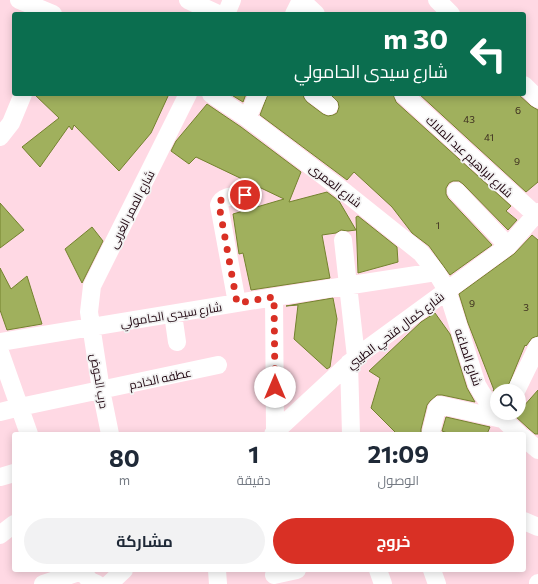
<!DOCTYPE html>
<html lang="ar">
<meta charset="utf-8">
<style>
:root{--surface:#fff;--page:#f2f2f3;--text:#1f2937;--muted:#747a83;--accent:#d93025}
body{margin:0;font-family:Commissioner,Cairo,sans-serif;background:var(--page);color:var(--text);direction:rtl;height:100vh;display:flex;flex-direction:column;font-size:15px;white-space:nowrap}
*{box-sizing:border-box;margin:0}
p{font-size:13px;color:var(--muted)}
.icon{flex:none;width:22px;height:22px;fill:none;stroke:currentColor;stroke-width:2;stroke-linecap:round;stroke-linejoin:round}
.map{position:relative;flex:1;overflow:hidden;direction:ltr}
.drawer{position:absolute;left:12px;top:432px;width:514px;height:140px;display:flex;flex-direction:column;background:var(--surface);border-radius:4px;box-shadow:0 2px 10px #0003;direction:rtl}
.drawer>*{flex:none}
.guide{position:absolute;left:12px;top:12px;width:514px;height:84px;border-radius:4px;box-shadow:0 2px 10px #0003;direction:rtl;background:#0b6e4f;color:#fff;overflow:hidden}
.tools{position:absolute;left:490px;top:384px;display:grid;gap:8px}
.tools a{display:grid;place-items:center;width:36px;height:36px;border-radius:50%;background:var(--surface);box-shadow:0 2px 10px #0003;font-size:20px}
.pin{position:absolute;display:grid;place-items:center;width:34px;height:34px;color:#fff;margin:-17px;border:2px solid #fff;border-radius:50%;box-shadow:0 1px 4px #0007}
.me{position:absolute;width:44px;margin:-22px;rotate:0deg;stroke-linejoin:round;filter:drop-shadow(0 0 3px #0008)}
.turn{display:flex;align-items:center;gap:14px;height:84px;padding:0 12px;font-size:18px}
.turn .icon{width:52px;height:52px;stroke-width:2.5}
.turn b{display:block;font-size:28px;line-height:34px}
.eta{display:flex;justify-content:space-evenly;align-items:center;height:68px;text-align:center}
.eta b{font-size:24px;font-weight:700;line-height:28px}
.button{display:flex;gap:8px;margin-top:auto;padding:8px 12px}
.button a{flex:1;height:46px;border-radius:24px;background:var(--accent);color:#fff;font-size:16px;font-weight:700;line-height:46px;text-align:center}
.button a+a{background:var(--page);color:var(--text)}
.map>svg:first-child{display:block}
.building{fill:#a0b05d;stroke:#74822e}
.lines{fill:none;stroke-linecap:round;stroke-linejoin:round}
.minor{stroke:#fff;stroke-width:18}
.route{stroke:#d93025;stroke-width:7;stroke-dasharray:0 12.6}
.labels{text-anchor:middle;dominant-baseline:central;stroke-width:3.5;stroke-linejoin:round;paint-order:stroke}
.number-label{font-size:10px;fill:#3d2e20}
.street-label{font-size:12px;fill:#1c020c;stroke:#f2f2f2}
</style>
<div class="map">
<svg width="538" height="584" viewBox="0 0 538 584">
<rect width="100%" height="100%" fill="#ffd9e4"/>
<path class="building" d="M34 94H169L151 133 119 171 74 125 72 130 69 126 40 167 22 147 59 118Z
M230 94H246L243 102Z
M268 94H303L304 98 307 102 323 114 328 116 333 115 337 113 339 107 338 102 330 94H393L396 102 511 206 506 211 517 220 508 230 463 184 459 181H453L449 183 446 188V194L448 198 492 245 450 275 429 246 412 233 392 207 354 172 347 180 260 115Z
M419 94H518L531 106 538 110V182L526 192Z
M207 104 241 127 301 172 289 202 327 192 339 201 356 230 348 231 341 230 336 233 322 235 330 278 251 290 243 253 239 254 233 214 284 199 196 157 189 164 171 151 176 141Z
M0 203 24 230 0 248Z
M358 216 397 247 398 262 358 273 356 217Z
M92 227 103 241 82 283 65 249Z
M532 235 538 240V336L532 338 526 346 525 345 506 391H497V396L493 390H494L468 323 459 294 514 254Z
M0 268 11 289 27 276 42 324 7 330 0 310Z
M333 298 337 319 330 367 327 369 294 339 298 305 286 306Z
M435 313 450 334 467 388 475 402 442 395H437L430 401 427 405 421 429V434H397L371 408 380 378 369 371 421 322Z
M538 390V434H535L528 428 515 416Z
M446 417 490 427 487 434H450L442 431Z"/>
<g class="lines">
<path class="minor" d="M19 0 53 14
M188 0 218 14
M437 0 451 14
M226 14 232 0
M294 14 301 0 316 14
M524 85 538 99
M211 94 247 118 346 193 421 253 436 272 447 290 477 385C488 405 502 419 519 434
M313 94 329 106
M403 94 538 217
M247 118 258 94
M0 137 11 123 23 94
M456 191 508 246
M343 240 356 357
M274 297 275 432
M237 303 219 205C222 195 236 196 245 195
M173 314 177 342
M0 342 274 297 436 272
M0 352 29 434
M349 363 351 434
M516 391 538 346
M0 412 20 407 218 365
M110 434 101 390 89 312 92 286 188 94
M273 434 356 357 508 246 538 212
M432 434 431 432 437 408 440 405 502 419 503 416
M524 438 538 450
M0 477 14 473
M524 521 538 527
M0 535 14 524
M81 570 90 581 97 584
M217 570 218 584
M378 570 383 584
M432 570 437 584
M274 575 297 570
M43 584 82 571
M109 584 124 570
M538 584V583"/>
</g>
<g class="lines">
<path class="route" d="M245 195 223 198 221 200 219 205 237 303 274 297 275 387"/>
</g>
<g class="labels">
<g class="number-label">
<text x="518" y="110">6</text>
<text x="469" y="119">43</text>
<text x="489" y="137">41</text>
<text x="517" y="161">9</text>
<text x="438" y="225">1</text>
<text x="472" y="303">9</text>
<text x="526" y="307">3</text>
</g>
<g class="street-label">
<text transform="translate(470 156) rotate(43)">شارع ابراهيم عبد الملاك</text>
<text transform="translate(336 185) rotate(38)">شارع العمرى</text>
<text transform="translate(131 209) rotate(-63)">شارع الممر الغربى</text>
<text transform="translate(171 314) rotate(-9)">شارع سيدى الحامولي</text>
<text transform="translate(395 330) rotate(-37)">شارع كمال فتحي الطيبي</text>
<text transform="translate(469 357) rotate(71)">شارع الصاغه</text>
<text transform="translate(160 378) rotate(-12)">عطفه الخادم</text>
<text transform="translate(100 381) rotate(80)">درب الحوض</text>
</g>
</g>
</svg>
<div class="tools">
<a><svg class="icon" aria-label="search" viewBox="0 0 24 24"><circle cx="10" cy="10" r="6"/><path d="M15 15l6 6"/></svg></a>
</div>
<div class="pin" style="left:245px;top:195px;background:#d93025"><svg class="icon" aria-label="arrive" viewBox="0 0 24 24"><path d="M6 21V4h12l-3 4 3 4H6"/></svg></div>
<svg class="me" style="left:275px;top:387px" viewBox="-20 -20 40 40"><circle r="19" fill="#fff"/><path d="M0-13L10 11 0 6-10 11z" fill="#d93025"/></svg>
<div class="guide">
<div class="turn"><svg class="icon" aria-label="left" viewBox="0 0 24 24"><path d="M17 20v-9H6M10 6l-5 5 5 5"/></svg><div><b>30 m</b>شارع سيدى الحامولي</div></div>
</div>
<section class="drawer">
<div class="eta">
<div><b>21:09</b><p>الوصول</p></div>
<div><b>1</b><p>دقيقة</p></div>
<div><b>80</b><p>m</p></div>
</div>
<div class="button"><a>خروج</a><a>مشاركة</a></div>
</section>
</div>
